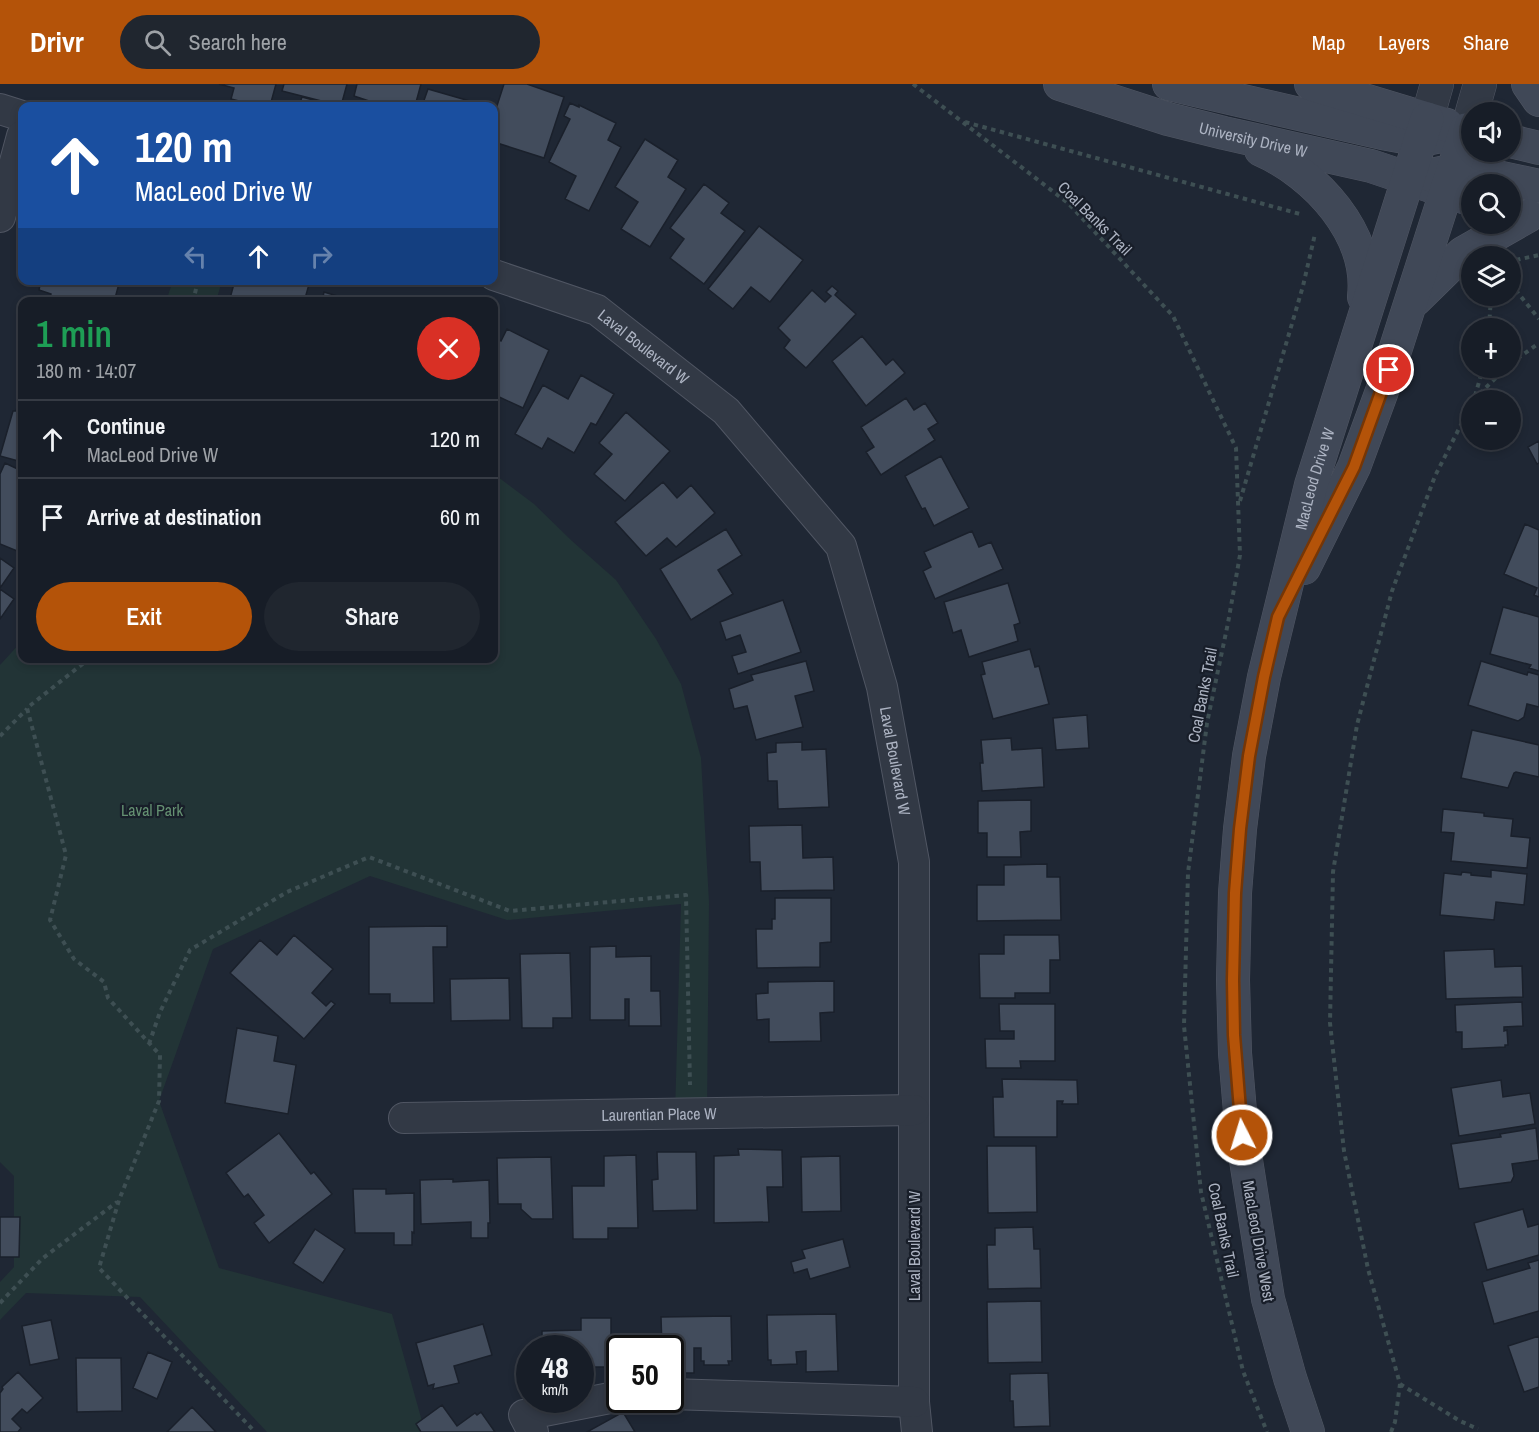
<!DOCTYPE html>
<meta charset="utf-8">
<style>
:root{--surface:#171d27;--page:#20262f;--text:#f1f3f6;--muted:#9ea2a7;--line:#363b44;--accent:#b45309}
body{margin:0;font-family:"Archivo Narrow",sans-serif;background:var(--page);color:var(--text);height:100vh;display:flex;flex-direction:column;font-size:22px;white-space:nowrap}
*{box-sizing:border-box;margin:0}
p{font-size:20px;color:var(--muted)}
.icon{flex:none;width:33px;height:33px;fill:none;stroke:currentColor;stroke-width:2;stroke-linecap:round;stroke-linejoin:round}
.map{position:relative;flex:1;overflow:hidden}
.details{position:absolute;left:18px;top:213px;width:480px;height:366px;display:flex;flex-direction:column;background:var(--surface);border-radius:12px;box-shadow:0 3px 9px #0003,0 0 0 2px var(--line)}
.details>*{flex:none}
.top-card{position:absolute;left:18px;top:18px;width:480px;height:183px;border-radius:12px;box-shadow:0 3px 9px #0003,0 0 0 2px var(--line);background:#1a4fa0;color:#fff;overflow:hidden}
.tools{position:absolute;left:1461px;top:18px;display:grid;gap:12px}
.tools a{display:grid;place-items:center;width:60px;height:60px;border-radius:50%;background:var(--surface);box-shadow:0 3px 9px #0003,0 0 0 2px var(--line);font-size:30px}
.speed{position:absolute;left:516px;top:1251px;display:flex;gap:12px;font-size:30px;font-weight:700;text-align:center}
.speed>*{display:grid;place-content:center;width:78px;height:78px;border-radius:50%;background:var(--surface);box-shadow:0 3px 9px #0003,0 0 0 2px var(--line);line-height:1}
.speed small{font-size:15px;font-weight:400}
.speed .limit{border:3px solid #111;border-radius:9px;background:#fff;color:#111}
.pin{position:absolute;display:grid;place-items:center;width:51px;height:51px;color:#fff;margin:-26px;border:3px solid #fff;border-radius:50%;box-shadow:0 2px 6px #0007}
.me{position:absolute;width:66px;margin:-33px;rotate:355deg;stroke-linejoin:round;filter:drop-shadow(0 0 4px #0008)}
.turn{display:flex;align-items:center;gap:21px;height:126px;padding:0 18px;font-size:27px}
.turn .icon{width:78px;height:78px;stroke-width:2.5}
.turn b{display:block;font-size:42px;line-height:51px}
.lanes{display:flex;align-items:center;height:57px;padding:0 18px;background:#0003;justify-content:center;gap:30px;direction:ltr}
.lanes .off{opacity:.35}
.round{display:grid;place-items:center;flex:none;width:63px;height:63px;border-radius:32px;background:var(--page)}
.overview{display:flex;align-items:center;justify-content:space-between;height:102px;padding:0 18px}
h1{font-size:36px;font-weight:600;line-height:45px;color:#1e9e55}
.primary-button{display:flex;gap:12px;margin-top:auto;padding:12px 18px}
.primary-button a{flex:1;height:69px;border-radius:36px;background:var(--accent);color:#fff;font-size:24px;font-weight:600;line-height:69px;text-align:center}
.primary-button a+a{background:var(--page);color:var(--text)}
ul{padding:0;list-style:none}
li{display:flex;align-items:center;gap:18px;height:78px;padding:0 18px;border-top:2px solid var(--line)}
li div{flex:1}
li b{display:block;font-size:22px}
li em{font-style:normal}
header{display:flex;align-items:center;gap:36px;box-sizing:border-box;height:84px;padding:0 30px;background:var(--accent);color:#fff}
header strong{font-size:28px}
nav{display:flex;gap:33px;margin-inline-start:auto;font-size:21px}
.search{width:420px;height:54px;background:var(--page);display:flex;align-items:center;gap:15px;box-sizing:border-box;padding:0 21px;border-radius:33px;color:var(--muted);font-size:22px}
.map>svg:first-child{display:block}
.green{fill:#223436}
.building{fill:#424c5c;stroke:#1a202b;stroke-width:1.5}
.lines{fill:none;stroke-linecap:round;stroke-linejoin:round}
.minor-casing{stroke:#505663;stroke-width:32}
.tertiary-casing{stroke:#505663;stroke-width:34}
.secondary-casing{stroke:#505663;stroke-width:34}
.path{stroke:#3e4f53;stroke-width:4;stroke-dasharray:4.5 4.5;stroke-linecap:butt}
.minor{stroke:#323945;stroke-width:30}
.tertiary{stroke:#323945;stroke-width:33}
.secondary{stroke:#404857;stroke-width:33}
.route-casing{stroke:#753606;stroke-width:15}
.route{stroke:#b45309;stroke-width:10}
.labels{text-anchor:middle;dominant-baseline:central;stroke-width:4.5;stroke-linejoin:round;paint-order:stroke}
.street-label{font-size:16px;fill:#acb3c2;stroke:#181e29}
.park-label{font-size:16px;fill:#659172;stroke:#181e29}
</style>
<header>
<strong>Drivr</strong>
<div class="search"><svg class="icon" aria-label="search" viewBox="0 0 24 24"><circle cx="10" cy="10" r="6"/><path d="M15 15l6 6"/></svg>Search here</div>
<nav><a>Map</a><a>Layers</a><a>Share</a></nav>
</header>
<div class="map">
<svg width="1539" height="1348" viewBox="0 0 1539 1348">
<rect width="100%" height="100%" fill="#1f2734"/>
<path class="green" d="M173 197V196L222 197 216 217H166Z
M494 390 534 420 572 457 616 496 656 555 681 600 701 674 709 818 707 1029 675 1030 681 820 507 836 370 792 213 865 159 1017 219 1184 392 1230 425 1348H267L140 1213 26 1209 0 1236V1198L14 1183V1092L0 1078V581L22 557V574H494Z"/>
<path class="building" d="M219 0H276L270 22H259L231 15 234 4Z
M284 0H347L341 22 282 7Z
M357 0H421L415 22H374L375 19 354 12Z
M504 0H527L564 13 544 74 494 58V31Z
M428 5 487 22H422Z
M302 13 335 22H299Z
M570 19 579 23V21L616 39 608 56 621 63 589 127 565 115 576 92 549 78 570 35 564 32Z
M645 55 678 76 668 93 686 105 650 163 621 145 638 118 615 103Z
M704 100 729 119 721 129 745 147 704 200 670 174 684 155 670 144Z
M759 142 803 176 770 218 751 203 733 225 708 205Z
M41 196H120L114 218H49L51 210 39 206Z
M235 196H307L310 197 304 218H229Z
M832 202 838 207 835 211 856 230 806 284 784 264 790 256 778 244 812 206 825 218 831 212 826 208Z
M324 208 357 218H322Z
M507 245 549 266 523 324 495 311 494 313V253L501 257Z
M862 252 886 281 893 275 905 289 866 322 832 277Z
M581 291 614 310 596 341 591 339 574 369 548 354 542 365 515 350 543 301 568 315Z
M21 311H22V378L0 372 13 327H16Z
M906 314 914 326 925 319 938 339 928 345 935 356 881 391 866 368 874 363 861 343Z
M626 328 670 367 625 417 594 390 612 370 599 359Z
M1539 357V379L1537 380 1528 363Z
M941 372 969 424 934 442 925 424 922 425 905 392Z
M5 379 22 387V469L0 460V390Z
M663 398 677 414 691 401 715 429 676 463 667 454 646 472 615 438Z
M1525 440 1539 446V513L1534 511 1537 504 1504 490Z
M726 445 742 471 718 486 733 510 691 536 660 485Z
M972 447 979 463 991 458 1003 485 935 515 923 487 931 483 924 468Z
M0 474 14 484 0 504Z
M1008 499 1020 539 1014 541 1018 557 969 573 961 546 953 549 944 518Z
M0 505 14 515 0 535Z
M783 516 801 568 738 590 732 572 746 568 740 551 726 556 720 538Z
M1503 523 1539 533V587L1529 584 1531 581 1490 570Z
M1030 565 1035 583 1039 582 1049 620 993 635 981 591 985 590 982 578Z
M806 577 814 607 795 612 803 643 756 656 747 622 734 625 729 605 753 596 751 591Z
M1481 577 1527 591 1528 588 1539 591V623L1527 620 1524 633 1518 637 1468 621Z
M1087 631 1089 664 1056 666 1053 634Z
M1472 646 1539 661V693L1516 688 1514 689 1508 704 1461 694Z
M1011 654 1012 666 1042 664 1044 703 982 707 980 679H983L981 656Z
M802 658V666L826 665 829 723 778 725 777 697H768L767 669 776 668V659Z
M1031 716V747L1020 748 1021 773H987V749H978V717Z
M1443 725 1484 729V732L1513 735 1511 752 1530 754 1527 784 1451 777 1454 749 1441 748Z
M802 741 803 774 833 773 834 806 761 807 760 778H750L749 742Z
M1047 780V793H1060L1061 836 977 837V801H1004V781Z
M1491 786 1527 790 1524 821 1496 818 1494 836 1440 831 1444 789 1461 791 1462 788 1471 789V791L1491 793Z
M775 814H831V858L820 859V883L757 884 756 845H772V835H775Z
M447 842V863H433L434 919H390V910H369V843Z
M294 851 333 885 312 909 326 922 331 917 335 920 304 955 230 889 260 856 277 871Z
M1004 851H1059L1060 876H1050V909H1015V914H980L979 870H1004Z
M616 862V873L651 872V907H660L661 942H629V915H625V936H590V863Z
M1494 865 1495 883 1522 882 1523 913 1446 915 1444 867Z
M570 869 572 934H553V944H522L520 870Z
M509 894 510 936 451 937 450 895Z
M834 897V928L820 929 821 957 769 958V935L757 936 756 910 768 909V898Z
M1522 918 1523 942 1504 943V947L1507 946 1508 961H1505V963L1462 965V948H1456L1455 921Z
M999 920H1055V977H1020L1021 984H986L985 955H1014V947H1000Z
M237 944 278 952 274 977 296 981 288 1030 225 1019Z
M1002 995 1077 996 1078 1020H1062L1063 1017H1057V1053H994L993 1013H1003Z
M1501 996 1503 1013 1530 1009 1535 1040 1459 1052 1451 1004Z
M1536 1044 1539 1076 1512 1080 1514 1092 1511 1098 1459 1105 1451 1060 1501 1053 1500 1050Z
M279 1049 311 1090 314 1088 332 1110 269 1159 254 1139 264 1131 248 1110 244 1113 226 1089Z
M987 1062H1036L1037 1128 988 1129Z
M738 1065 782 1066 783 1103H767L769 1138 714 1139V1072L739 1071Z
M657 1068H696L697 1126 653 1127 652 1096 658 1095Z
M636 1071 638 1144H608V1155H573L572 1102H604V1072Z
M840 1072 841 1127 802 1128 801 1073Z
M551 1073 553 1135H532L521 1125V1120H498L497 1074Z
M453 1095V1098L489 1096 490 1139H488V1154H471V1138L421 1140 420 1096Z
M353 1105H386V1110L414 1109V1149L412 1148V1161H394V1149H355Z
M1523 1125 1528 1143 1539 1140V1171L1487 1186 1474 1139Z
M0 1133H20L19 1173H0Z
M1033 1143 1034 1165H1040L1041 1204 988 1205 987 1161H995V1144Z
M315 1145 345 1165 323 1199 293 1179Z
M843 1155 850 1183 810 1195 807 1185 794 1189 791 1178 805 1174 802 1166Z
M1539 1176V1227L1494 1240 1482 1198 1530 1184 1528 1179Z
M1041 1217 1042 1278 988 1279 987 1218Z
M836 1230 838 1287 806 1288V1267L796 1268 797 1280 771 1281V1276H768L767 1231Z
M731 1232 732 1277H728L729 1281H704V1277H701V1264H694V1289H670V1264H662L661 1233Z
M581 1234H611V1278H609V1283H580V1264H542V1247L581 1246Z
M51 1236 59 1275 30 1281 22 1242Z
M483 1240 492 1271 454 1282 459 1299 433 1305 434 1300 428 1302 416 1259Z
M1539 1252V1303L1524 1308 1508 1262Z
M148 1268 172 1278 157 1315 133 1304Z
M76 1274H121L122 1327 77 1328Z
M18 1288 43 1314 27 1329 22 1325 12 1335 21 1344 18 1348H0V1309L3 1305 2 1303Z
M1048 1289 1050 1342 1014 1343 1013 1317H1010V1290Z
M442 1321 457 1342 475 1329 477 1331 481 1328 495 1348H421L416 1340Z
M192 1323 216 1348H167Z
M623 1328 635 1348H587Z"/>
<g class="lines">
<defs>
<g id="minor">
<path d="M0 25 22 32"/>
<path d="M0 133 22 52"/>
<path id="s1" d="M494 191 597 226 726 327 841 462 882 603 914 778V1318L917 1348"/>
<path id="s2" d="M404 1034 914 1026"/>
<path d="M670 1310 914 1318"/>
<path d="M533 1348 524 1331 620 1312"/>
</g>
<path id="tertiary" d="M1472 28 1480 0
M1427 35 1437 0"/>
<g id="secondary">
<path id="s3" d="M1060 0 1168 35 1224 49 1371 82 1472 116"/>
<path d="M1169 0 1382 49 1421 56 1441 52"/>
<path d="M1311 0 1447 41"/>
<path d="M1528 0 1539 16"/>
<path d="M1510 57 1539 64"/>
<path d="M1261 66C1316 90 1371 150 1364 213"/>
<path d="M1431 91 1454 86 1493 92 1539 102"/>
<path d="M1415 216 1463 169 1528 132"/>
<path d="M1304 484 1354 383 1382 307 1466 46"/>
<path id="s4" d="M1308 1348 1290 1294 1268 1215 1242 1051 1235 969 1233 896 1235 809 1240 745 1249 672 1264 593 1311 401 1427 35"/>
</g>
</defs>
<use href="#minor" class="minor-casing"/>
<use href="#tertiary" class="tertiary-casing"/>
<use href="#secondary" class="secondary-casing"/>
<path class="path" d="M913 0 1068 119 1173 232 1236 364 1240 471 1228 539 1207 639 1188 789 1184 942 1201 1108 1243 1287 1267 1348
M965 38 1300 130
M1516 176 1539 171
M1510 199 1539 235
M193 218 198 196
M1489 244 1491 212
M1510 280 1539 259
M1475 312 1483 284
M1473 316 1506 284
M1240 417 1303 202 1315 150
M90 574 27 624 66 771 50 836 74 875 104 898 108 914 160 971 159 1017 119 1116 99 1184 255 1348
M0 652 27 625
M149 960 160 928 190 866 287 808 369 773 510 827 686 811 690 1001
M0 1219 43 1174 117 1118
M1400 1300 1460 1337 1478 1345
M1391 1348 1395 1338 1400 1300 1368 1185 1344 1067 1330 939 1333 788 1357 641 1392 507 1435 392 1472 319"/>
<use href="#minor" class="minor"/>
<use href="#tertiary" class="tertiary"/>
<use href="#secondary" class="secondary"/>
</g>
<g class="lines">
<defs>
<path id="route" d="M1242 1051 1234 951 1233 896 1235 809 1240 745 1249 672 1264 593 1278 533 1354 383 1389 286"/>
</defs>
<use href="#route" class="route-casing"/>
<use href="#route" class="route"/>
</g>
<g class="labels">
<g class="street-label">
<text stroke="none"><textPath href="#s3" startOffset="201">University Drive W</textPath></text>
<text transform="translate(1095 134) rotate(45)">Coal Banks Trail</text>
<text stroke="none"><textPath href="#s1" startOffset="168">Laval Boulevard W</textPath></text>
<text stroke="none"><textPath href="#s4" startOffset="970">MacLeod Drive W</textPath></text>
<text transform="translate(1202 611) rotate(-79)">Coal Banks Trail</text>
<text stroke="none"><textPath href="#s1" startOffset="672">Laval Boulevard W</textPath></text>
<text stroke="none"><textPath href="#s2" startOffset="255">Laurentian Place W</textPath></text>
<text transform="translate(1224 1146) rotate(78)">Coal Banks Trail</text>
<text transform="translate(1259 1157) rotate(80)">MacLeod Drive West</text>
<text transform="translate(914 1162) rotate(-90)">Laval Boulevard W</text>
</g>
<g class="park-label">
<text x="152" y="726">Laval Park</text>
</g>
</g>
</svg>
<div class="tools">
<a><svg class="icon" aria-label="sound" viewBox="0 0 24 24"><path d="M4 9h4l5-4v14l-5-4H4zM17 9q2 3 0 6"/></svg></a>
<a><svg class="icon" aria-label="search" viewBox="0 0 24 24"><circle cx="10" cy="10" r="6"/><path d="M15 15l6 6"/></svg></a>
<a><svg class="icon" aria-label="layers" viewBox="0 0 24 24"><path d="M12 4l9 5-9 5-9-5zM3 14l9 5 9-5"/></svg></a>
<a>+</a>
<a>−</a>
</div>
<div class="speed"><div>48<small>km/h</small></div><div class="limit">50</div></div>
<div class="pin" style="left:1389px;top:286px;background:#d93025"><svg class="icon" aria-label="arrive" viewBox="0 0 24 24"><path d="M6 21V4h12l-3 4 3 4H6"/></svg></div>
<svg class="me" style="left:1242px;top:1051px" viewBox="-20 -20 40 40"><circle r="17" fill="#b45309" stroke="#fff" stroke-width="3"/><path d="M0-11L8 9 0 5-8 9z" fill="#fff"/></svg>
<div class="top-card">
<div class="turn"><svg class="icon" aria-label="ahead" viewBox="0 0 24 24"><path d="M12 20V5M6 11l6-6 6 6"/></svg><div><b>120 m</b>MacLeod Drive W</div></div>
<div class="lanes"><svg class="icon off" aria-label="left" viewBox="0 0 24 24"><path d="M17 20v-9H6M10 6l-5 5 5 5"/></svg><svg class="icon" aria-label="ahead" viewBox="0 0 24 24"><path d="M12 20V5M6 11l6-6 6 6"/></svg><svg class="icon off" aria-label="right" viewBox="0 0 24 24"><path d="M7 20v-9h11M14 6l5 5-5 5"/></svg></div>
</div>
<section class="details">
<div class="overview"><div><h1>1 min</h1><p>180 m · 14:07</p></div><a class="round" style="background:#d93025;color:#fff"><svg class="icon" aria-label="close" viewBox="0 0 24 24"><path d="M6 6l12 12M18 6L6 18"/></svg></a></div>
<ul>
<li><svg class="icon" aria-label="ahead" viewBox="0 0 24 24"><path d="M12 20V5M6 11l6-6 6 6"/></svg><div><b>Continue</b><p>MacLeod Drive W</p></div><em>120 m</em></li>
<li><svg class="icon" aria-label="arrive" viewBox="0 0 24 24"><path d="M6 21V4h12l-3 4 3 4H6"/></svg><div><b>Arrive at destination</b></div><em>60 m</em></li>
</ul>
<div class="primary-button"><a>Exit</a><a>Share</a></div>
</section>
</div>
